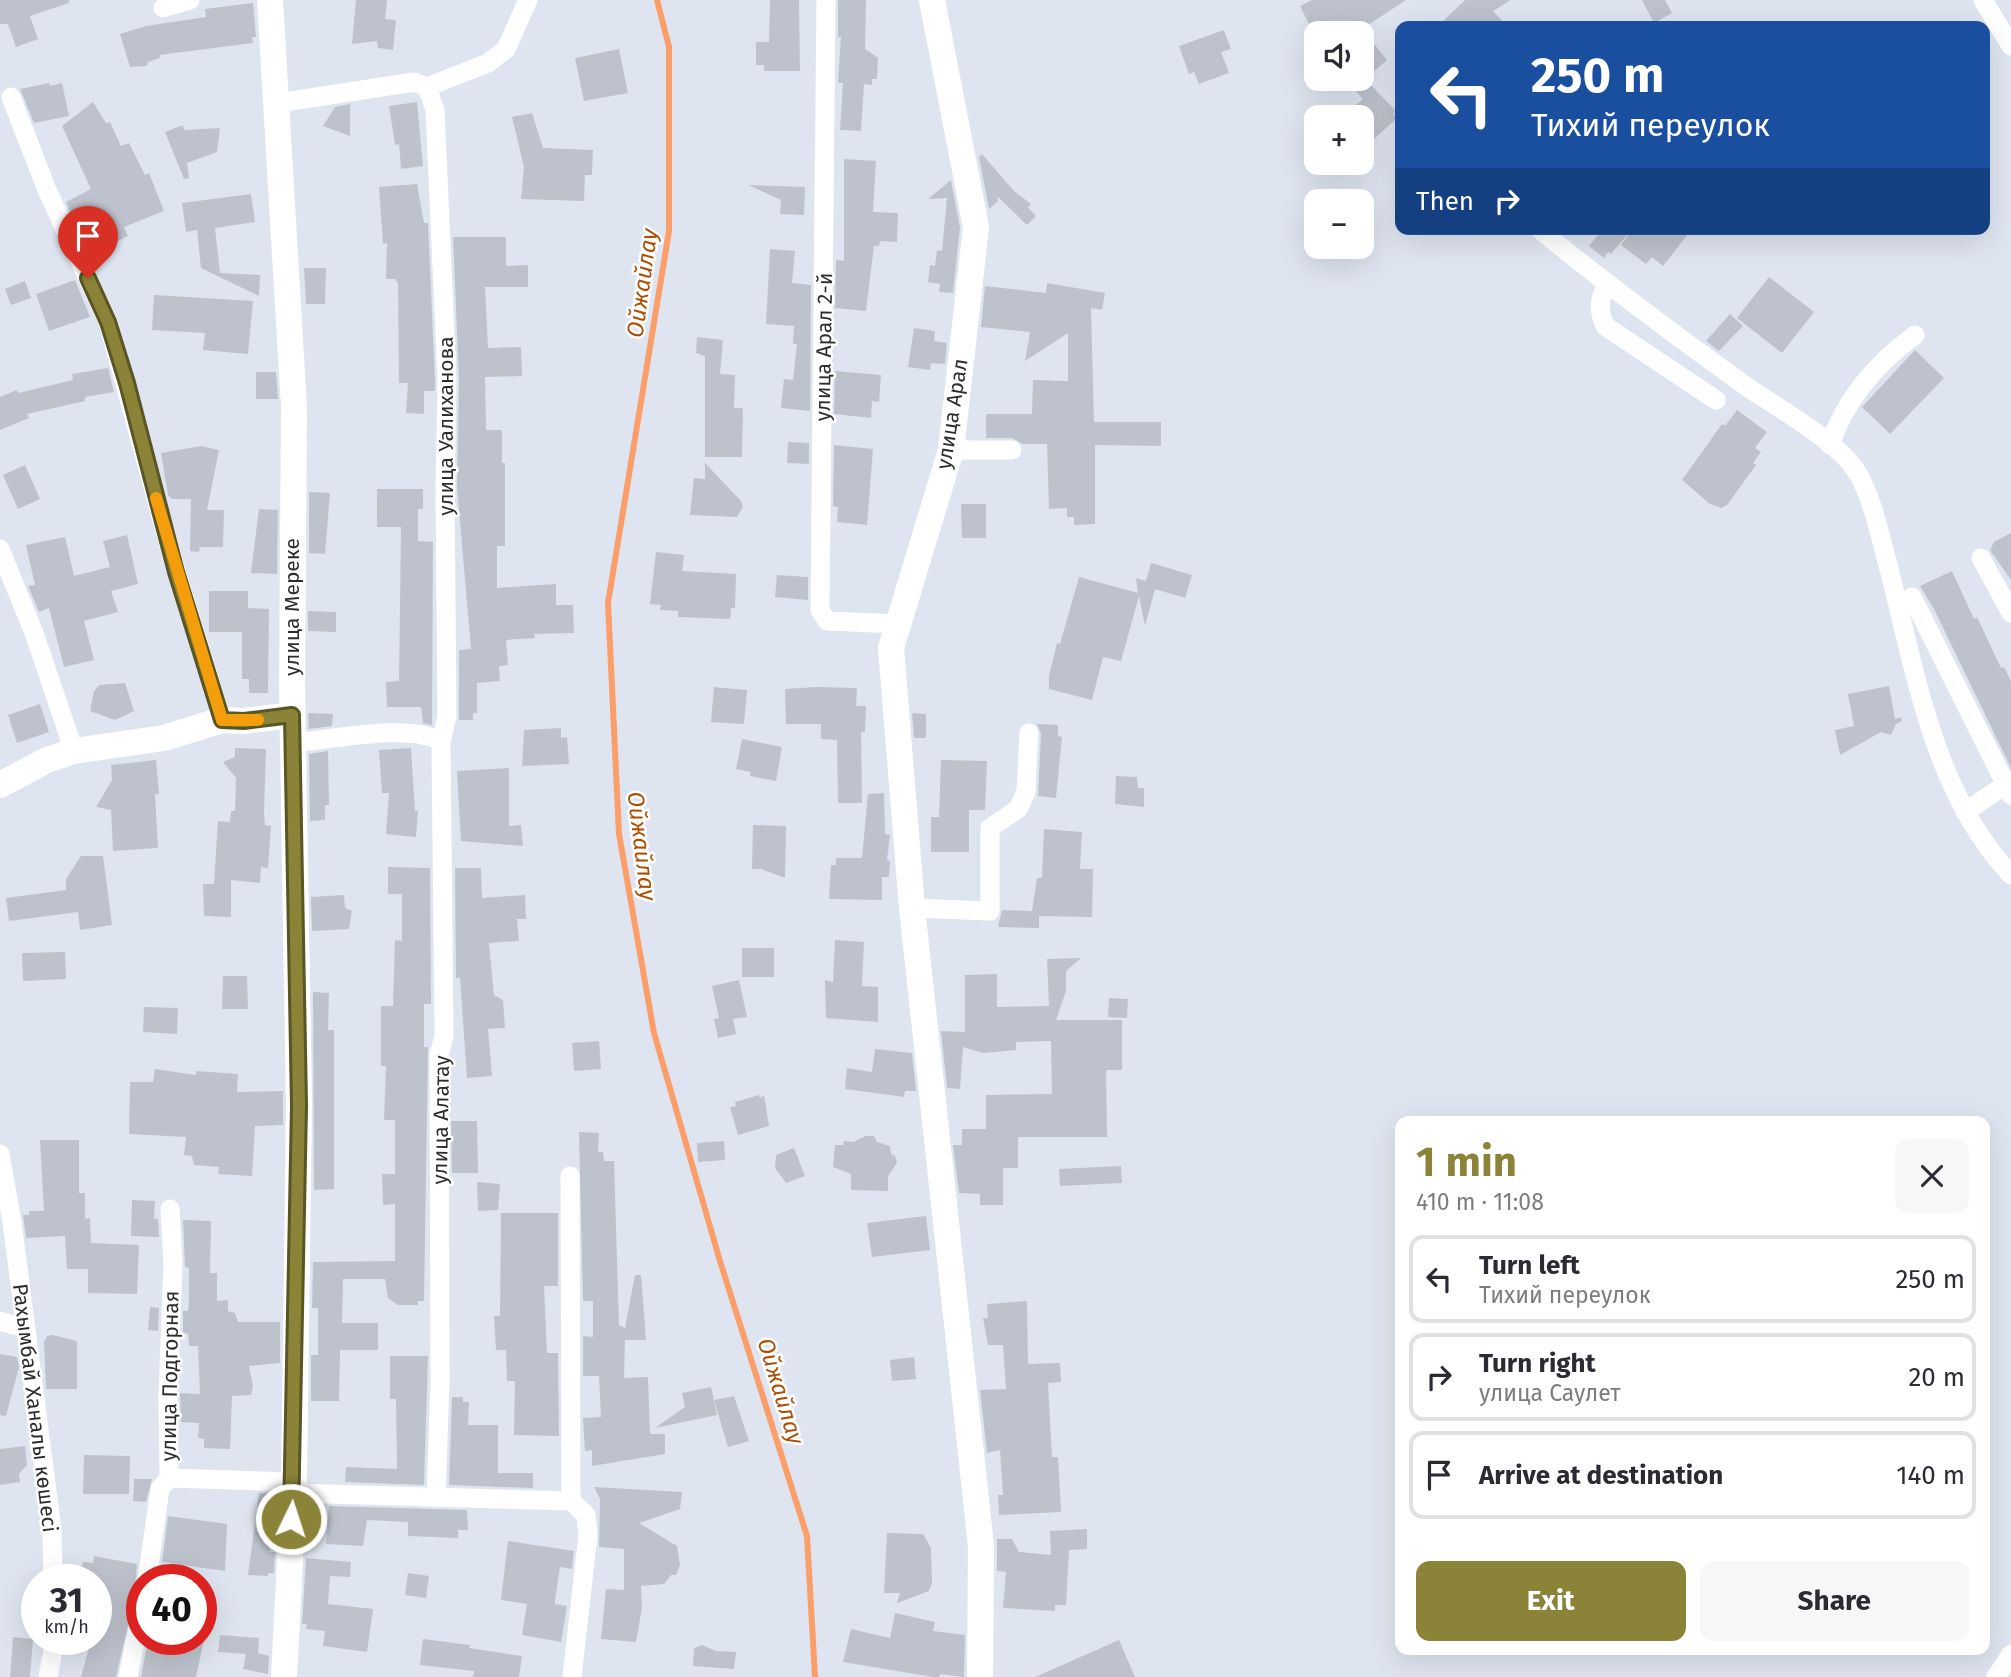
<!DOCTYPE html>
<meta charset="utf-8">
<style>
:root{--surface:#fff;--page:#f7f7f7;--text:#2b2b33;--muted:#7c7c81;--line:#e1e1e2;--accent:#8a8338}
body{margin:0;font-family:"Fira Sans",sans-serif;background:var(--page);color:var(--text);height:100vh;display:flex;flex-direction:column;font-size:26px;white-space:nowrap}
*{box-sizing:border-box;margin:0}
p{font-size:23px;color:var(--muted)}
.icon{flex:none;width:38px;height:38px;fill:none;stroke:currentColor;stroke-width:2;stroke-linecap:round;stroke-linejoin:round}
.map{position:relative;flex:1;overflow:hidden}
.panel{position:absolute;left:1395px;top:1116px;width:595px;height:539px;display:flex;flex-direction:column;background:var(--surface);border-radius:14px;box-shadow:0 7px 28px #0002}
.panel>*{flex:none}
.banner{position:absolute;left:1395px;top:21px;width:595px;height:214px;border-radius:14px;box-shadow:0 7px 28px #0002;background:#1a4fa0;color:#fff;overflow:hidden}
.controls{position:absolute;left:1304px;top:21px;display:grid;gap:14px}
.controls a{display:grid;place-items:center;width:70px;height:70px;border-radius:14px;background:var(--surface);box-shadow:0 7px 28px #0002;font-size:35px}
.speed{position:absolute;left:21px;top:1564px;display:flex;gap:14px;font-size:35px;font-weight:700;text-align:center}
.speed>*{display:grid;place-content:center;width:91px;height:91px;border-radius:50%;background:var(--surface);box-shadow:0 7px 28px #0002;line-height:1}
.speed small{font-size:18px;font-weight:400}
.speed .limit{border:10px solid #d22;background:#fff;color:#111}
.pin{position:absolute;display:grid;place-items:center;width:60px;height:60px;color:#fff;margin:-72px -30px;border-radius:50% 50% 50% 0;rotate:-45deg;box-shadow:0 0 7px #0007}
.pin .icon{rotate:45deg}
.me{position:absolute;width:77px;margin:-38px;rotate:4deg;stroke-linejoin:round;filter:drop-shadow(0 0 5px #0008)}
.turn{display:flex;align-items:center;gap:24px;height:147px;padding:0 21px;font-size:32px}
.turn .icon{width:91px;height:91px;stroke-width:2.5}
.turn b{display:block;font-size:49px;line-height:60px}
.then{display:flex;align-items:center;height:66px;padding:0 21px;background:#0003;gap:14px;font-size:26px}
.round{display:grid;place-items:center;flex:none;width:74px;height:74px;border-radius:14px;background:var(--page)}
.head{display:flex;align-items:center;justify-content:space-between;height:119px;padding:0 21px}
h1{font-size:42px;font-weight:700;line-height:52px;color:var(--accent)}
.cta{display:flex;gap:14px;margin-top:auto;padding:14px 21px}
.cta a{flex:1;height:80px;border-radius:14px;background:var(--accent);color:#fff;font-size:28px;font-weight:700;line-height:80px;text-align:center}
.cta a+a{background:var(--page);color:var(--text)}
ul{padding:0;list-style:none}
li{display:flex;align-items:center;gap:21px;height:88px;margin:0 14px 10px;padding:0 7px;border:4px solid var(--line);border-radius:14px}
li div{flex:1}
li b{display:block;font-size:26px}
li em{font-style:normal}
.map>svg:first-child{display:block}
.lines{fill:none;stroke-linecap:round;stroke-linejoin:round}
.stream{stroke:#fb9e69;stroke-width:6}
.building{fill:#bec2cc}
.street{stroke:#fff;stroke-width:19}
.secondary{stroke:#fff;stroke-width:26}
.route-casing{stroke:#5a5524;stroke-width:18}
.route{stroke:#8a8338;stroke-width:12}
.slow{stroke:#f59e0b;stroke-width:12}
.labels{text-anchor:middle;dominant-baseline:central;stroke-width:5;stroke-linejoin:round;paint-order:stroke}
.street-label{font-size:21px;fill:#2d2d2d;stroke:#fff}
.water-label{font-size:23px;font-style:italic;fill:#af4d00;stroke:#fff}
</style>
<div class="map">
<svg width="2011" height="1677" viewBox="0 0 2011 1677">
<rect width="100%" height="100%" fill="#dfe5f0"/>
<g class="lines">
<path class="stream" d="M657 0 669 47V231L608 603 619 834 654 1033 720 1261 807 1536 815 1677"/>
</g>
<path class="building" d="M0 0H69V3L30 16 38 39 16 47 8 24H0Z
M356 0H387L385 19 396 20 393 50 378 48 377 41 352 44Z
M770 0H799L800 71H764V65H756V42H769Z
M838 0H866L865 49 878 58 877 79H872V85L864 84 861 131 840 130 843 83H838L841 37H838Z
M1312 0H1406L1362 29 1387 60 1365 79 1396 111 1393 114 1397 118 1362 150V117H1342L1363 99 1345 79H1362V22L1339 33H1317L1312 30 1300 6Z
M1465 0H1511L1493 11 1507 26H1438Z
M1642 0H1665L1672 13 1654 23Z
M253 3 256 37H252L253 43 159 55 160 58 148 62 147 66 130 67 120 34 146 26 206 17 205 9Z
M1224 30 1231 49 1221 52 1229 73 1199 84 1194 72 1189 74 1179 46Z
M619 49 628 93 584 101 575 58Z
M49 83 50 86 62 83 69 116 34 123 20 89Z
M93 102 106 123 110 122 121 146 129 143 145 175 149 173 164 211 124 227 128 236 107 246 109 251 92 259 66 202 91 189 62 126Z
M417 102 423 166 401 169 399 144 395 145 389 106Z
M350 104V136L323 126 335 107Z
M532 113 543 148 593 150 592 175H585L584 201 521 199 524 167 512 117Z
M183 125 184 130 220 128 217 152 187 163 189 178 184 179 165 132Z
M982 154 1014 191 1031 204 1028 207 1036 216 1027 225 998 197 997 202 989 209 979 157Z
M844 159 876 161 873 212 898 213 897 242 880 241 879 246H874L866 311 835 308 836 260 844 261Z
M951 180 960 228 953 293 939 292 940 284 928 282 930 265 935 266 937 250 942 251 947 198 928 199Z
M417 184 424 223H428L435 380V391H424V414L406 413 408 383H399L398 283 395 279H386L387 243 383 244 379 187Z
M748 185 805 187 804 215 780 214 781 200Z
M251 194 255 222 215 228 220 273 260 275 259 296 201 268 197 230 186 232 182 203Z
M1603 229H1632L1611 254 1608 252 1604 258 1589 246Z
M1633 229H1692L1663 266 1652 257 1646 264 1621 245Z
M453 237H506V266L528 265V287H485L488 348 521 347 522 376 485 377 486 430H502V463H505V546H497V588L556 584V605H573L574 633 534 634 535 638 506 640 508 665 499 666 500 681 477 683V713H473V720H459V650L471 649 457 487 459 380Z
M770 249 795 251 792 283 811 285 810 411 781 408 784 379 793 380 797 344H793L794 326 766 324Z
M304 268H326L325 304H306Z
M1769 277 1814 312 1782 353 1737 318Z
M75 280 90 317 49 331 36 294Z
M25 281 31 298 11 305 5 289Z
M1047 283 1105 293 1102 310 1091 308 1094 422H1161V446L1095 445V524L1074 525V517H1067V508L1049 509 1047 444H1023L1012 438H986V414H1032L1033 380 1068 381V333L1025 361 1030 332 981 327 985 286 1046 293Z
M154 295 253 301 248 354 203 350 205 333 152 330Z
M1730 314 1743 326 1719 351 1706 341Z
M914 328 935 331 934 341 947 343 945 364 931 363 930 370 908 367Z
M697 337 723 340 720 374 735 375 734 408H743L742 457H705V356L696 353Z
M1915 350 1944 378 1890 434 1862 407Z
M108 368 114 392 85 397V401L27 414 29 418 0 430V397L17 390 18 393 73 380 72 374Z
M835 371 881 375 879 402 872 401 871 418 834 414Z
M256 372H276L278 399H256Z
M1737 410 1767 432 1755 448 1761 452 1753 463 1756 465 1727 505 1721 508 1710 504 1682 480 1722 424 1725 426Z
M788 442 809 443V464L787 463Z
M834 445 873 449 867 525 837 522 838 507 833 506Z
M201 446 219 450 207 510H224L223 547H200L199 552 190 551 191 499H172L168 495 161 453Z
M705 463 741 501 743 507 737 517 690 515 694 478 705 479Z
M25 465 40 499 18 509 3 475Z
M377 489H423V509H418V541L433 542 432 725 423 723 421 707H387L386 682 399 681 401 527H377Z
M309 492 330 493 325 554 309 553Z
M961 504H986V538H962Z
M259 509 278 510 277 574 251 573Z
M2011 533V580L1990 550 1994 542Z
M127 535 138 584 111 591 118 612 84 621 94 660 64 667 49 608 39 612 28 586 35 585 26 545 65 537 74 576 110 567 103 541Z
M656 552 684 555 682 571 736 574 735 608H731L730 619 678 617V611L660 610 661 605 650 604Z
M1151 563 1192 575 1185 598 1155 589 1145 626 1139 596 1121 661 1103 657 1092 700 1049 689V676L1057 643 1060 644 1079 577 1138 593 1136 578 1146 581Z
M1952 571 1974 619 1977 617 2001 668 2004 667 2011 681V768L1934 609 1920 586Z
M777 575 808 577V600L775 597Z
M209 591H248V608L269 609 268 693H249V679H242V632H209Z
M308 611 336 612V632L308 631Z
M125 683 134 711 115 720 90 711 94 691 99 685Z
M1889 686 1895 719 1901 717 1902 721 1896 724 1891 735 1881 732 1840 755 1835 730 1854 726 1848 694Z
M714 687 747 690 744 724 711 722Z
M816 687 857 688 856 706H866L865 732H861L862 803H838L837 740 821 739V724H786L785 689Z
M40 704 49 732 17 743 8 715Z
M308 713 333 714 332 726 309 729Z
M912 713 926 714V738H914Z
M1037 724 1058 725V736L1062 737 1056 798 1038 796 1041 734Z
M561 728V738L567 737 569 764 522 766 524 730Z
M742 739 782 747 776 781 750 776 751 772 736 769Z
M235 748 266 749 264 813 265 825 271 826 268 868 261 867 260 883 231 880V917L204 916 203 884H214L218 821 230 822 231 811H235L236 778 223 762 235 757Z
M411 748 415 811H418L416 837 386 834 389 793H382L379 750Z
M328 751 329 805H325V820L310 821 309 754Z
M156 760 159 794H155L158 848 113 851 111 810 96 807 112 780 111 765Z
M941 760 987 761 985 810H969V852H931V817H939Z
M509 768V826L521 825 523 846 461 841 457 771Z
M1116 776 1137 777 1138 788H1144V807L1115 804Z
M884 793 885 834 890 835 887 860 890 861 889 877H882V900L829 899 831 865H836V858H862L868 794Z
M753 825 786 826 785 878 761 869H752Z
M1044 829 1082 832 1080 869H1093L1092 917 1039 916V928L998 927 1002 910 1032 911 1037 878H1042Z
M81 856H103L112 925 80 930 78 912 9 921 6 898 66 890V879Z
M388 867 430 868 431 1004H424V1047H428L424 1301H418V1305H398L388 1298 385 1279H343L342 1323H378V1350H340L339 1401H311V1355H318V1308H312L313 1262 395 1261V1204L383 1205 382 1174H395V1120H384L386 1066H381V1006H393L395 940 402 941V894H388Z
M455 868H481L482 898 525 895 526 919H517L519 941 489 943 494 995 503 1000 505 1028 488 1029 492 1076 467 1078 460 978H456Z
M344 895 345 908 352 911 349 929 312 931 311 897Z
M835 940 864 942 862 986 878 987V1022L826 1018 825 980 833 982Z
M742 948H774V977H742Z
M65 952 66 979 23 981 22 953Z
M1081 958 1066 971V991L1056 1020H1122V1070H1106L1107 1137H1018V1168H1003V1205H980V1194L959 1193 953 1145H962V1129H986V1095L1052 1094 1051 1041 1016 1042V1050L983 1053 963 1047 960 1089 947 1088 941 1031 965 1032V975L997 974V1007L1049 1006 1047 959Z
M223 976H247L248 1009H222Z
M739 980 747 1017 733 1019 736 1034 718 1038 714 1019 719 1018 712 986Z
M313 992 329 993 328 1030H334V1189L314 1190Z
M1109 998 1128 999 1127 1018 1108 1017Z
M144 1007 178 1008 177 1034 143 1032Z
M599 1041 601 1069 574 1071 572 1043Z
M875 1049 912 1053 916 1091H905L904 1097 845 1089 847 1068 872 1072Z
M155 1069 196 1075V1071L238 1074 237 1092 283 1091V1125L255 1126 252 1176 218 1174 219 1167 194 1165 192 1156 184 1155 186 1137 129 1134 130 1082H153Z
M759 1095 760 1098 764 1095 769 1126 738 1135 730 1107 736 1106 735 1102Z
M451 1121H477L478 1173H452Z
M579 1132 599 1133 598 1152H603L604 1161H614L619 1325 625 1328 635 1275H641L646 1340H625L624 1378 648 1377 650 1434H665V1454L592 1466V1450L585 1451 583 1418 601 1417 599 1376H583V1336L593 1337V1301H583Z
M866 1136H874L877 1142 890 1146 891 1154 895 1156 897 1163 888 1176V1191L851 1190V1174L833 1167 835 1145H843L844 1141 853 1142Z
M40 1140H79V1193H85V1219L90 1218 91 1243 139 1245 137 1294 88 1293V1269H67L65 1236 26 1238 23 1215H29V1211H44Z
M724 1141 725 1160 698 1162 697 1143Z
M794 1148 805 1176 786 1183 775 1168 776 1155Z
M1121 1166 1122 1183 1060 1186 1059 1169Z
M477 1182 500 1184 498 1210 478 1211Z
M132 1200 155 1201 154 1219H158L159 1237 131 1236Z
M501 1213H558V1286H544L547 1353H558L559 1436 514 1435 515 1381H507L506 1350H496L494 1316H500Z
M926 1216 930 1250 872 1257 867 1223Z
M183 1220 211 1221 210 1273H217V1301L228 1300V1311L235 1313 238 1322H280V1363L249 1366 253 1386 251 1395 232 1396 230 1449 204 1448V1439L198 1438 199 1423 181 1422 180 1393 200 1394 198 1346H189L188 1334 183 1333V1311H188L189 1302V1268L185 1267Z
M1027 1301 1028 1364 1060 1363 1061 1382 1048 1383 1052 1457H1058L1061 1512 999 1515 998 1495H1003L1000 1450 987 1453 980 1390 1006 1389 1003 1345H988L983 1318H988L987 1304Z
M150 1307 159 1308 158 1331 148 1330Z
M53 1335 77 1341V1389H46L44 1342 47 1336Z
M0 1354 17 1357 19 1367 6 1416 0 1415Z
M390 1356H428L424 1485 345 1482 346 1467 397 1469 396 1399H390Z
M914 1357 916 1379 892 1381 890 1360Z
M711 1387 717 1415 655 1428 685 1407 682 1393Z
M734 1396 749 1441 728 1447 714 1400Z
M452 1397H463V1402H469L468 1425H498V1473H533V1488L449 1485Z
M25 1446 27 1465 19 1474 20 1482 0 1485V1449Z
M84 1455 130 1456 129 1494H83Z
M134 1479H152L146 1502 133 1501Z
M594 1487 682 1492 680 1509 639 1523 677 1546 680 1565 676 1575H671L664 1584 641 1586 642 1608 636 1642 601 1639 606 1589 624 1590V1549L599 1547 600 1499Z
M259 1493 272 1494 270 1552H275L274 1573H268V1576L248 1575Z
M329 1506 467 1510 468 1530H458V1538L408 1536V1522L367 1520 363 1546 326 1544Z
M168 1516 227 1524 225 1571 162 1562Z
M1087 1529V1549L1069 1550 1066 1605H1055V1611L1003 1608 1006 1572 997 1571V1539H1012L1019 1552 1051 1555 1050 1531Z
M887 1533 923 1534 931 1548 932 1583 929 1591 897 1603 900 1593H884Z
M508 1541 574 1551 572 1569 560 1567 555 1600V1604L567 1606 561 1642 522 1635 527 1604 501 1600Z
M94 1556 137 1564 134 1599 116 1677H81L91 1640H96V1580H79L83 1562 93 1563Z
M306 1558 351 1562 350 1577 330 1576 328 1604 373 1609 367 1652 323 1646 325 1631 306 1629 307 1624H302Z
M408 1573 429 1576 426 1598 405 1595Z
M895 1613 935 1622 933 1631 965 1635 964 1677 940 1674 939 1677H933L843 1662 851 1629 890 1638Z
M220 1635 259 1638 258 1653 269 1656 268 1674 243 1669 246 1654 218 1652Z
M13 1637 33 1639 30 1677H10Z
M423 1639 470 1645 469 1648 522 1656 519 1677H473L474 1671 420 1665Z
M148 1640H204L196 1677H141Z
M1119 1640 1135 1677H1035Z
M702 1645 716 1651 736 1652 734 1669 693 1666 694 1648Z"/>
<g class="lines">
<path class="street" d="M826 0 820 610 827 621 898 624
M1983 0 2011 46
M163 8 190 0
M427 87 435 110 447 380 445 492 447 716 441 742 444 1036 439 1055 440 1384 436 1498
M11 97 47 190 108 322 176 571 222 720
M278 103 414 82 427 87 488 63 506 49 528 0
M1539 229C1607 285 1679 338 1750 389 1779 408 1837 442 1855 469 1872 494 1881 540 1889 569 1916 674 1934 793 2011 875
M1608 284C1598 300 1598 309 1605 326L1716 400
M1830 445C1845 399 1877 363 1915 335
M951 450H1012
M0 549 34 633 74 751
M1981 558 2011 613
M1912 597 2011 795
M294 743C330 740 412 722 441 742
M1965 812 2011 781
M912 908 990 911V828L1018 809 1026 792 1029 733
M0 1154 12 1222 52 1530 53 1580
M570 1176 571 1501
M0 1321 24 1328
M169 1478 294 1482
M292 1493 571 1501
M571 1501 586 1515 588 1535 572 1677
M147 1580 160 1489 169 1478 168 1396 173 1264 170 1209
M48 1677 55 1640
M128 1677 142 1608
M1996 1677 2011 1654"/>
<path class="secondary" d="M270 0 294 408 292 684 299 1106 294 1482 284 1677
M932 0 976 227 951 450 891 648 912 908 981 1546 980 1677
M0 785 47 760 74 751 164 738 222 720 244 721 292 715"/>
</g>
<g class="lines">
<defs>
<path id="route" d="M88 278 108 322 127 383 176 572 222 720 244 721 292 715 299 1106 291 1519"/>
</defs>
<use href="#route" class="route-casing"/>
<use href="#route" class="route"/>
<path class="slow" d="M156 498 222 720H258"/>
</g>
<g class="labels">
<g class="street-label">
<text transform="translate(824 347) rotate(-89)">улица Арал 2-й</text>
<text transform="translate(952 414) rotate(-81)">улица Арал</text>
<text transform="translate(446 426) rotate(-90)">улица Уалиханова</text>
<text transform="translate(292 607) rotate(-90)">улица Мереке</text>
<text transform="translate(441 1120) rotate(-89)">улица Алатау</text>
<text transform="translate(170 1376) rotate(-89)">улица Подгорная</text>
<text transform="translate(35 1408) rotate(83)">Рахымбай Ханалы көшесі</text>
</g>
<g class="water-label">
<text transform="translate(642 283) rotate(-82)">Ойжайлау</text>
<text transform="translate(642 846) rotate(83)">Ойжайлау</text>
<text transform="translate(781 1391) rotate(73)">Ойжайлау</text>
</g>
</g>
</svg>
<div class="controls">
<a><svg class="icon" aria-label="sound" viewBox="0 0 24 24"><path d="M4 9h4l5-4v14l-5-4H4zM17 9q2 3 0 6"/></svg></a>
<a>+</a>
<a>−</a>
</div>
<div class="speed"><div>31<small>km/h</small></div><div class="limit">40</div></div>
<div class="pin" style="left:88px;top:278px;background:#d93025"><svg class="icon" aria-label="arrive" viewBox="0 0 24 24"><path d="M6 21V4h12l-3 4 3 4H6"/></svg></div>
<svg class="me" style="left:291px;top:1519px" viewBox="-20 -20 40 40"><circle r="17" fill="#8a8338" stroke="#fff" stroke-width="3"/><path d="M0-11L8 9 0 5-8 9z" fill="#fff"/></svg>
<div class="banner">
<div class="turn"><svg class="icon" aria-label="left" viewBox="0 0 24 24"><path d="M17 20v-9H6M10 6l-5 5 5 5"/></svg><div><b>250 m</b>Тихий переулок</div></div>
<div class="then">Then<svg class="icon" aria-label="right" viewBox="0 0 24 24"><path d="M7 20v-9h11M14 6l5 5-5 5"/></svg></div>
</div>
<section class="panel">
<div class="head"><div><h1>1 min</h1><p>410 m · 11:08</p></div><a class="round"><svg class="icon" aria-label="close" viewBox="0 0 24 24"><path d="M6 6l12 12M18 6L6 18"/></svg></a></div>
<ul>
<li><svg class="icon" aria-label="left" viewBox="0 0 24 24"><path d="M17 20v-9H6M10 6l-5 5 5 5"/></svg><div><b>Turn left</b><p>Тихий переулок</p></div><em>250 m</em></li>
<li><svg class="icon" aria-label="right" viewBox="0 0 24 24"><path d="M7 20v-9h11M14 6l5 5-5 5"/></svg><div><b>Turn right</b><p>улица Саулет</p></div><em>20 m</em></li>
<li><svg class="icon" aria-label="arrive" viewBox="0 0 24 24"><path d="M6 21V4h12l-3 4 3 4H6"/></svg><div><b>Arrive at destination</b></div><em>140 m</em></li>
</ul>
<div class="cta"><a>Exit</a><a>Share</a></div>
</section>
</div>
